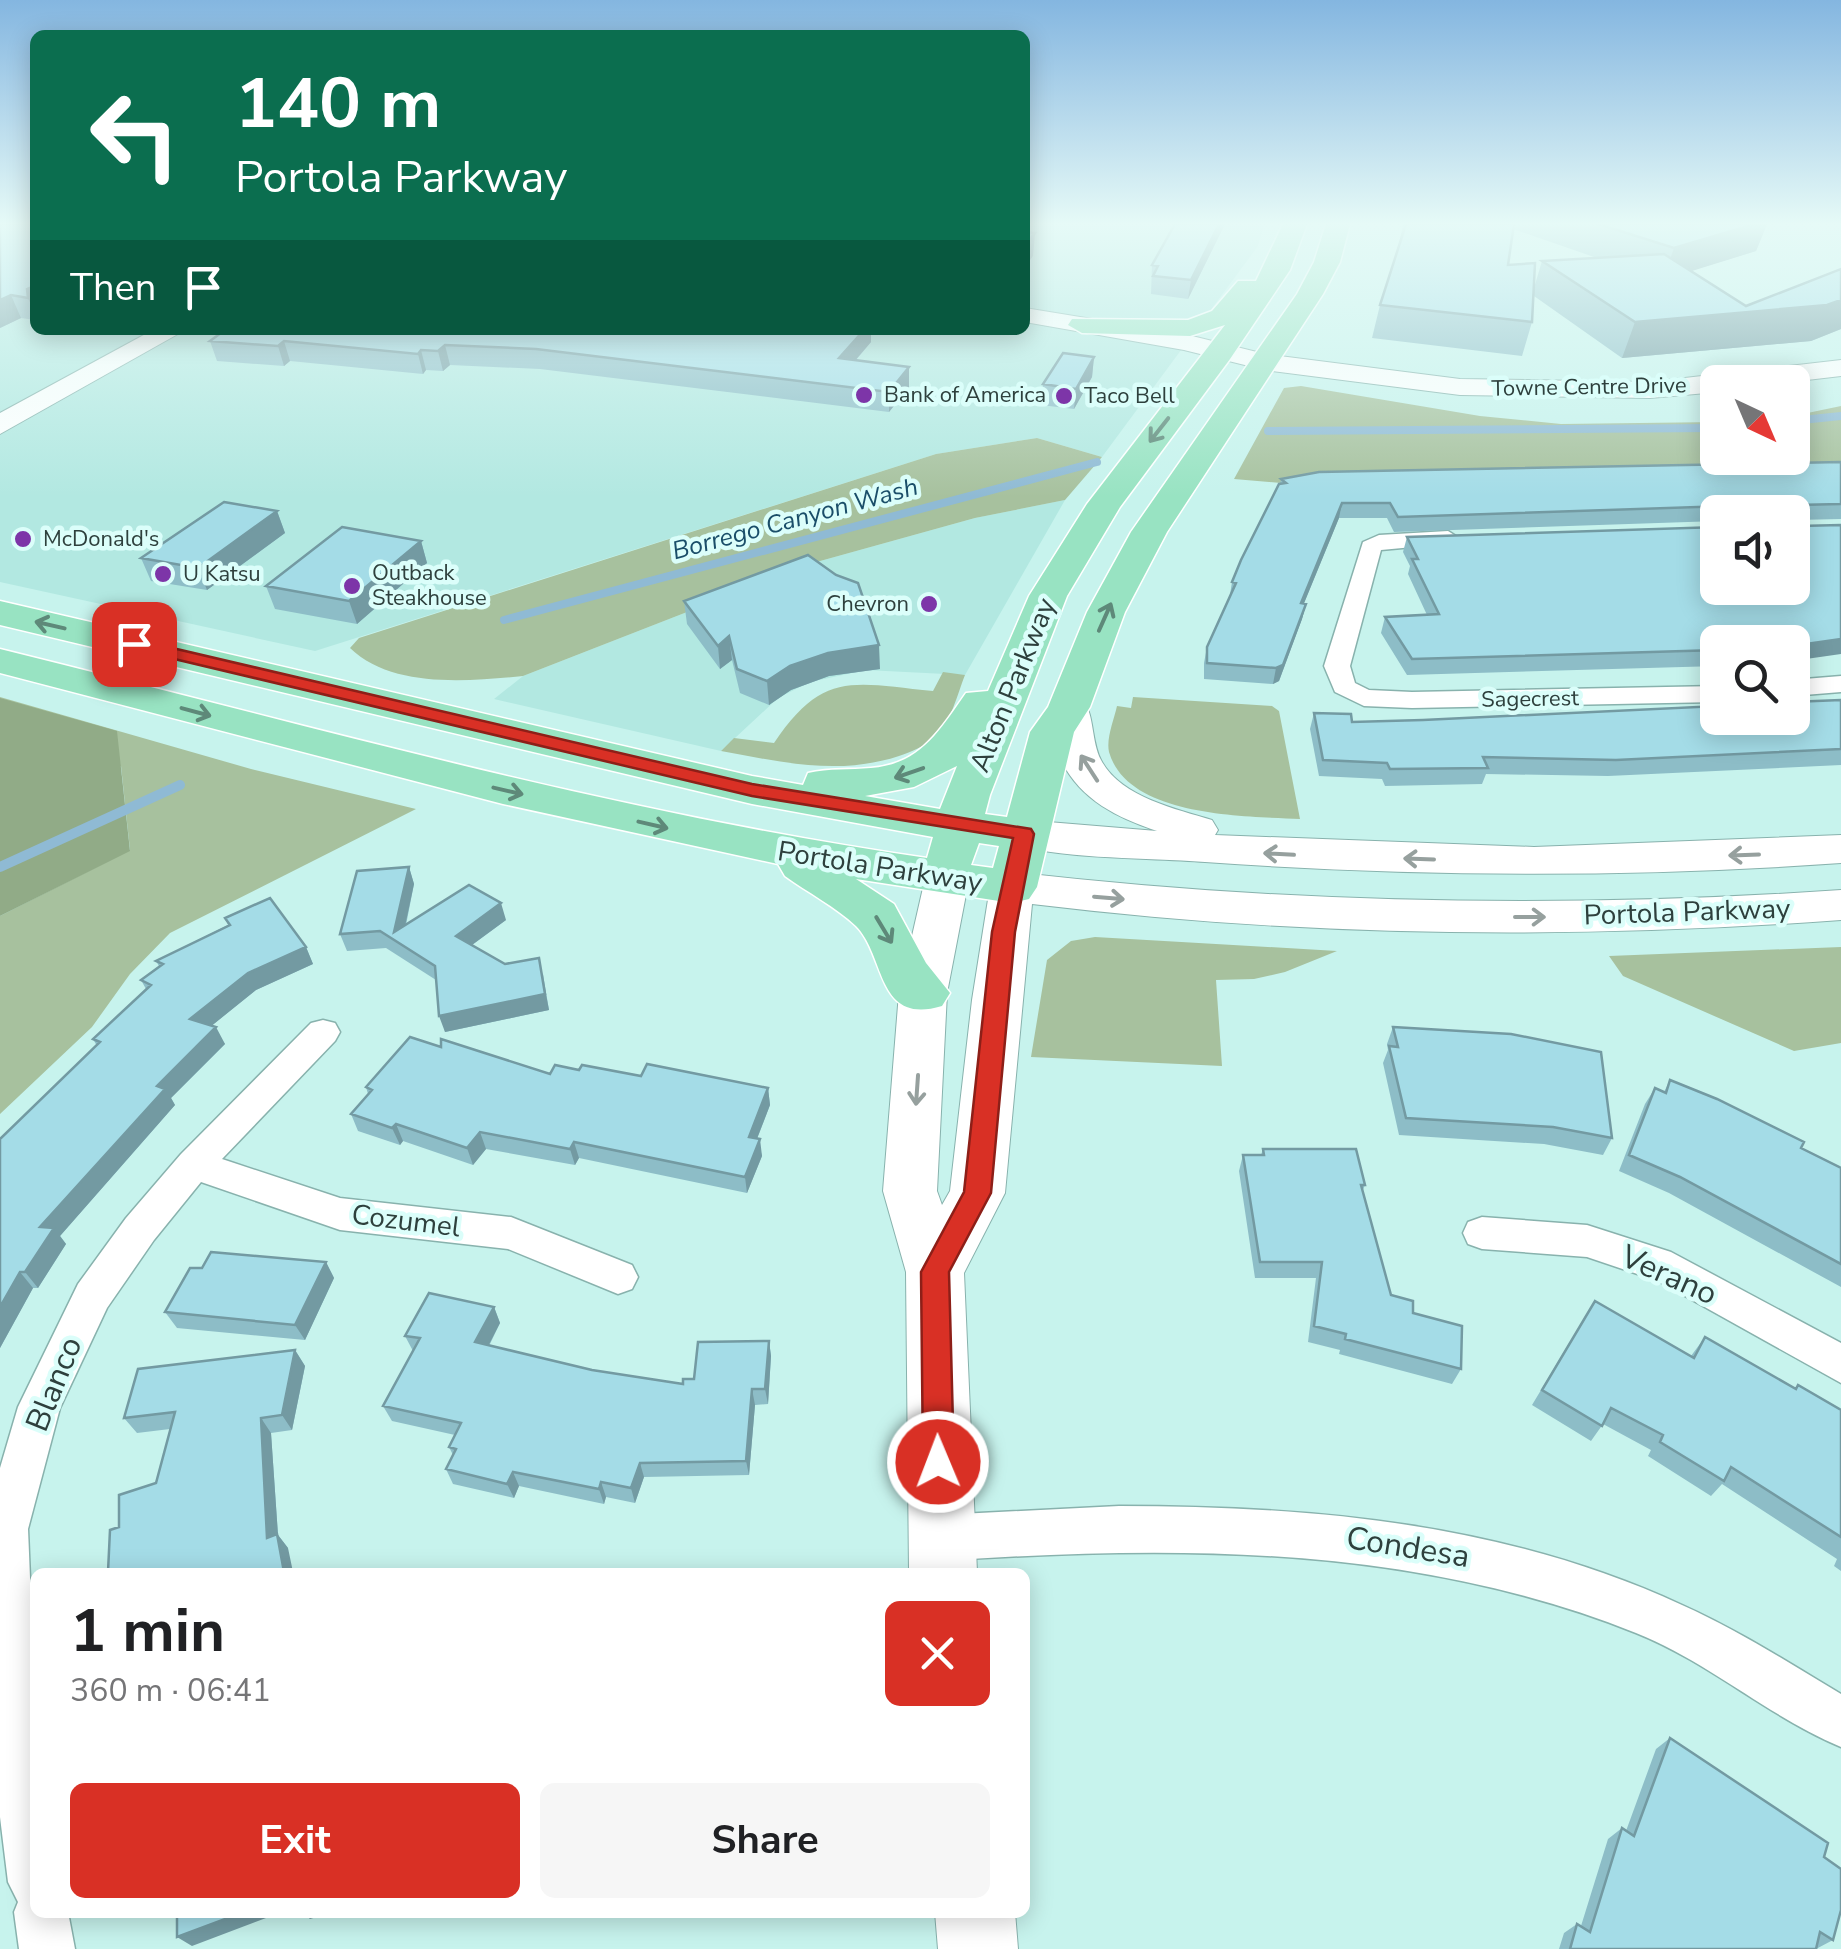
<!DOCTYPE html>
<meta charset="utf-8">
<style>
:root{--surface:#fff;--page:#f6f6f6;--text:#202124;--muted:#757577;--accent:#d93025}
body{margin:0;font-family:"Nunito Sans",sans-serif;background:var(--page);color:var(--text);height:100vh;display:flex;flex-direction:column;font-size:38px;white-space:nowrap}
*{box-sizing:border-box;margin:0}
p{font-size:32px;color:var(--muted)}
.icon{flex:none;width:55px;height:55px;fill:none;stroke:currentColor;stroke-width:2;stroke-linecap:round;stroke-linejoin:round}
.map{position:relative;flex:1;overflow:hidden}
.sheet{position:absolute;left:30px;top:1568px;width:1000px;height:350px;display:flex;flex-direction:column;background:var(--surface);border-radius:15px;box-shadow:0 5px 25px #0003}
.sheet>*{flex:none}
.banner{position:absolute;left:30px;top:30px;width:1000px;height:305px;border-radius:15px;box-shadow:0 5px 25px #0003;background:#0b6e4f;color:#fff;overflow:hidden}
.needle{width:65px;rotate:136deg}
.controls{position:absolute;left:1700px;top:365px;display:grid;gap:20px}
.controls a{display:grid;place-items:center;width:110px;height:110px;border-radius:15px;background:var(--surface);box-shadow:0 5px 25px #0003;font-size:50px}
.pin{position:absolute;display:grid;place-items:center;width:85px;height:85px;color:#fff;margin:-42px;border-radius:20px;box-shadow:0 5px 15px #0006}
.me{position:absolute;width:110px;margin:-55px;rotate:359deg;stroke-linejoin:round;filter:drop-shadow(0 0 8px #0008)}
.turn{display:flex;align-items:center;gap:35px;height:210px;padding:0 40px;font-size:45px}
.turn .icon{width:130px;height:130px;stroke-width:2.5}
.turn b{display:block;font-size:70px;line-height:85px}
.then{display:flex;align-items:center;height:95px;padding:0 40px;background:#0003;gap:20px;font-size:38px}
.round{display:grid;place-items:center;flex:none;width:105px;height:105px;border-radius:15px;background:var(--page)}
.overview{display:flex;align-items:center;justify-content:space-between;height:170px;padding:0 40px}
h1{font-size:60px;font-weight:700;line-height:75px}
.button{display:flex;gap:20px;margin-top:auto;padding:20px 40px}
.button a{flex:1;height:115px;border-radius:15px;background:var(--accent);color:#fff;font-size:40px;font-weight:700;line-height:115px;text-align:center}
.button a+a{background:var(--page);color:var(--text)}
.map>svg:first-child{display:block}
.built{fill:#b2e8e1}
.green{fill:#a7c19e}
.forest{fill:#91ab87}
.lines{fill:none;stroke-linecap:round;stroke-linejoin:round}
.stream-far1{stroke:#8fbad4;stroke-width:8}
.stream{stroke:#8fbad4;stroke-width:10}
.street-casing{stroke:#88b2ad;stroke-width:3}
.secondary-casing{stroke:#88b2ad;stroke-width:2}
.primary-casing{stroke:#fff;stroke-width:3}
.street{fill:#fff;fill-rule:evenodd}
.secondary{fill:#fff;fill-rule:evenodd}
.primary{fill:#98e3c2;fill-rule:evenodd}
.wall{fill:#8dbdc7;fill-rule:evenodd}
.shaded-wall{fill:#739aa2}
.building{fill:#a4dce7;stroke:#739aa2;stroke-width:2.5}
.oneway{stroke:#5e8979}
.oneway2{stroke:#96a09e}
.route{fill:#d93025;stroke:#8d1f18;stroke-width:2.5}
.poi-dot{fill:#7d35a8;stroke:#dbfefa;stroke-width:4}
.labels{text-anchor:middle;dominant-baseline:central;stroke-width:9;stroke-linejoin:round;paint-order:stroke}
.far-street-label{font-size:22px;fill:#2e403d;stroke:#dbfefa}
.far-poi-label{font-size:22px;fill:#2e403d;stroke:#dbfefa;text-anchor:start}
.far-water-label{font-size:25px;font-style:italic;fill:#1a4e69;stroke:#dbfefa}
.street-label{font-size:28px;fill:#2e403d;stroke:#dbfefa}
.near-street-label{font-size:32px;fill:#2e403d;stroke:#dbfefa}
</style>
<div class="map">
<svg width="1841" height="1949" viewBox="0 0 1841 1949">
<rect width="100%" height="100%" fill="#c7f3ed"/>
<path class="built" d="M0 224H35V330H1025V224H1264L1258 246 1102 457 1037 438 936 454 315 651 0 582Z
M1065 500 965 675 866 670 810 682 778 698 721 751 494 699 523 676 813 563 975 518Z"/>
<path class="green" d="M1301 386 1480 416 1561 424 1717 422 1718 458H1792L1793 416 1841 406V471L1281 483 1234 479 1284 388Z
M1037 438 1102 457 1065 500 975 518 813 563 523 676C469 681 392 689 350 648L359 638 936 454Z
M943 672 965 675C957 695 951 723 934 738 926 746 910 752 899 756 838 776 782 762 721 751L734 738 774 743C823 670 853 683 933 691Z
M0 697 251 769 416 809 170 933 130 974 92 1027 0 1114V916L130 850 121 766 0 836Z
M1133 697 1272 706 1279 711 1300 819C1247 816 1128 818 1109 752 1106 738 1114 720 1117 706L1131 708Z
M1095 937 1337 951 1285 972 1254 979 1216 980 1222 1066 1031 1057 1047 960 1071 941Z
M1841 947V1043L1794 1051 1623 976 1609 956Z"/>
<path class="forest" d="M0 698 117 731 130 851 0 916Z"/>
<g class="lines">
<path class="stream-far1" d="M1792 421 1841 416
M1268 431 1718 428
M504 620 1097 462"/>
<path class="stream" d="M0 867 180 785"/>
<defs>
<path id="street" d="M1448 531 1459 538 1456 543 1381 550 1350 666 1355 683 1369 690 1412 692 1718 686V702L1412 708 1364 706 1335 692 1324 666 1363 542 1379 535Z
M1841 676V692L1792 696V680Z
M323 1020 335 1023 340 1032 335 1041 222 1159 340 1198 511 1217 632 1265 638 1277 632 1289 618 1294 508 1249 340 1230 201 1182 154 1240 107 1308 60 1408 28 1529 35 1701V1912H68L75 1949H19L14 1912 18 1902 8 1882 0 1817V1468L18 1407 78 1284 126 1218 181 1154 311 1023Z
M1482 1217 1587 1225 1671 1252 1841 1343V1383L1658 1281 1587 1257 1482 1249 1468 1244 1463 1233 1468 1222Z
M1119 1506C1312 1506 1505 1523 1682 1605 1738 1630 1789 1663 1841 1694V1747C1769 1717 1709 1662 1636 1633 1413 1544 1175 1545 940 1561L924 1554 917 1538 924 1522 940 1515Z"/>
<path id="secondary" d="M1025 308 1184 334 1265 354 1460 379 1650 382 1841 360V376L1790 382H1718V392L1650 398 1460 395 1265 370 1184 350 1025 322Z
M153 330H185L0 434V413Z
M1069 696 1083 699C1095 717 1091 741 1101 760 1120 797 1176 809 1212 820L1218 830 1215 835 1534 847 1841 835V863C1629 878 1417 877 1205 862 1141 857 1071 860 1009 844L1003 834 1009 824 1024 820 1157 831C1118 818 1081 800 1062 762 1054 746 1054 724 1050 707L1055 699Z
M947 864 963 869 969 879 947 993 937 1191 942 1205 950 1191 972 1000 990 887 996 877 1012 872C1289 904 1563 909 1841 890V920C1570 940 1302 937 1032 904L1005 1193 964 1273 977 1572H909L906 1272 883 1191 899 993 925 879 931 869Z
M935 1912H1015L1018 1949H938Z"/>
<path id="primary" d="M1283 224H1307L1290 270 1230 359 1120 507 1067 596 990 795 985 814 1007 817 1030 732 1048 707 1087 612 1131 532 1297 294 1314 262 1326 224H1350L1340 262 1323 294 1167 532 1125 612 1090 707 1074 732 1037 887 1029 899 1012 903 856 879 894 904 926 963 950 993 942 1006C876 1026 886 956 856 926 836 907 807 892 785 876L778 864 503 804 0 673V649C308 725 613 813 927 858L933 837 752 804 0 625V601L752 776 803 785 808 773C829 768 850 770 871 768 921 764 940 730 966 693L988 691 1029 596 1087 504 1225 325 1190 336 1082 333 1068 325 1072 319 1188 320 1212 311 1238 281H1256ZM957 766 940 809 865 796 914 787ZM979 843 999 846 993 868 971 865Z"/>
</defs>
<use href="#street" class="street-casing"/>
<use href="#secondary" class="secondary-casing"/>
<use href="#primary" class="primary-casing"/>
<use href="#street" class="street"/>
<use href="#secondary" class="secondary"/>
<use href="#primary" class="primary"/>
</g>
<path class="wall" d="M35 224V320L21 318 0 328Z
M1403 224H1767L1756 251 1690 271 1746 306 1841 269V329L1811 341 1622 358 1534 296 1532 322 1522 356 1372 338 1380 305 1398 248ZM1513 229 1597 258 1542 261 1534 288 1508 265Z
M1224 226 1188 299 1151 294 1152 265Z
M225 330H871V342L856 360 909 387 889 412 540 369 450 365 443 371 426 370 423 374 290 361 284 366 217 361 210 341Z
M1094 357 1092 377 1074 409 1041 405 1043 384Z
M1841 462V519L1796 520 1792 642H1718V666L1407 675 1381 633 1385 617 1427 615 1408 574 1410 566 1403 552 1407 537 1718 588 1792 512H1718V521L1394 532 1387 518H1339L1304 603 1306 604 1302 619 1279 681 1273 684 1204 679V663L1207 647 1230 595 1232 582 1280 484 1281 479Z
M277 511 285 533 207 590 151 581 141 558Z
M421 541 427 563 357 624 275 609 266 586Z
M684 601 880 669 829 676 791 690 769 705 740 693 732 660 720 669 687 624Z
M1841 700V765L1608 776 1486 774 1482 784 1385 786 1382 779 1319 776 1310 729 1314 713 1352 722 1423 720Z
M409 867 414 884 406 925 506 920 472 945 505 964 543 974 549 1010 445 1032 436 980 386 948 347 951 340 934Z
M225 918 306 947 313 964 256 990 211 1026 225 1044 171 1098 175 1105 60 1236 66 1244 38 1288H33L0 1348V1139L97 1046 93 1039 146 989 141 980 159 966 156 961 228 925Z
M1393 1027 1612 1138 1603 1155 1544 1144 1399 1135 1383 1063 1388 1050 1387 1044Z
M441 1047 550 1074 579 1070 768 1088 770 1105 757 1139 762 1156 747 1193 579 1158 575 1165 486 1149 473 1165 403 1141 400 1145 358 1131 351 1114 368 1094 366 1087Z
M1670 1080 1841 1168V1287L1669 1193 1619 1171 1645 1104 1655 1088 1664 1092Z
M1263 1149 1365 1185 1362 1192 1391 1295 1413 1313 1461 1369 1452 1384 1339 1354 1340 1350 1308 1342 1316 1278H1255L1239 1171 1243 1155H1261Z
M326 1262 334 1278 305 1340 177 1328 165 1312 202 1268Z
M494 1307 500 1323 489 1346 592 1370 683 1384 769 1341 771 1356 768 1404 755 1405 749 1475 644 1477 635 1503 606 1497 604 1504 519 1486 514 1498 453 1484 446 1469 453 1455 449 1447 455 1435 392 1421 383 1406 413 1351 405 1336Z
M1585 1317 1691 1356 1705 1337 1795 1389 1798 1385 1841 1410V1571L1834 1566 1837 1559 1722 1484 1711 1496 1648 1456 1651 1450 1603 1424 1591 1441 1532 1405Z
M295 1350 305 1366 292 1430 271 1433 278 1535 288 1548 119 1527 156 1483 170 1429 137 1433 124 1418Z
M1670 1738 1824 1857 1833 1940 1816 1949H1559L1564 1933 1577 1924 1581 1926 1608 1839 1622 1828 1626 1831 1656 1749Z"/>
<path class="shaded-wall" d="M1219 224H1225L1224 226 1188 299 1191 280Z
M1755 224H1767L1756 251 1663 280 1674 248Z
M1035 233 1033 256 1025 267V245Z
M35 286V314L28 298 27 289Z
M11 295 21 318 0 328V300Z
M1841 300V329L1811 341 1622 358 1635 322Z
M864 330H871V342L840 378 839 358Z
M284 341 290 361 284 366 278 346Z
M445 345 450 365 443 371 438 351Z
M421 350 426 370 423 374 418 354Z
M1094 357 1092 377 1074 409 1076 389Z
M909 367V387L889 412V392Z
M1342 503 1339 518 1298 618 1301 603Z
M277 511 285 533 207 590 198 568Z
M421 541 427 563 357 624 349 601Z
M1306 604 1302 619 1279 681 1273 684 1276 668Z
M729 636 732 660 720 669 718 646Z
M1841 639V654L1792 661V646Z
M879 645 880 669 829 676 791 690 769 705 767 681 790 666 828 653Z
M409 867 414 884 401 945 394 932Z
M501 903 506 920 461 953 456 936Z
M306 947 313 964 256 990 199 1036 190 1019 248 973Z
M539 958 549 1010 445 1032 439 1016Z
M216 1027 225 1044 171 1098 175 1105 60 1236 66 1244 38 1288 25 1272 40 1227 157 1086Z
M768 1088 770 1105 751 1154 749 1137Z
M396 1124 403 1141 400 1145 392 1128Z
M480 1132 486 1149 473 1165 467 1148Z
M760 1139 762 1156 747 1193 745 1177Z
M574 1142 579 1158 575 1165 570 1149Z
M326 1262 334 1278 305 1340 295 1325Z
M20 1272 33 1288 0 1348V1307Z
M494 1307 500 1323 482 1358 475 1342Z
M769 1341 771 1356 768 1404 765 1389Z
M295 1350 305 1366 292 1430 282 1415Z
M752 1389 755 1405 749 1475 746 1461Z
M261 1418 271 1433 278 1535 288 1548 293 1572H284L267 1538Z
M640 1463 644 1477 635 1503 631 1488Z
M513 1472 519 1486 514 1498 507 1484Z
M601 1482 606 1497 604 1504 599 1489Z
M244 1912H282L192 1946 177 1937Z
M302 1912H333L310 1919Z"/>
<path class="building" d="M0 224H35V286L27 289 28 298 11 295 0 300Z
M1175 224H1219L1191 280 1153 276 1158 266 1152 265Z
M1406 224H1514L1508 265 1535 263 1532 322 1380 305Z
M1598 224H1755L1674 248Z
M1025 232 1035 233 1025 245Z
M1664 254 1746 306 1841 269V300L1827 305 1635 322 1542 261Z
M225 330H864L839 358 909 367 889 392 536 349 445 345 438 351 421 350 418 354 284 341 278 346 210 341Z
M1063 353 1094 357 1076 389 1043 384Z
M1841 462V504L1796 505 1795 522 1799 526 1841 525V639L1792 646V642H1718V650L1412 659 1385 617 1439 614 1412 559H1418L1407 537 1718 527V588H1792V512H1728L1727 506 1398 517 1390 503H1342L1301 603 1306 604 1283 665 1276 668 1207 663V647L1236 583 1232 582 1241 560 1279 484 1286 483 1281 479 1319 472Z
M224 502 277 511 198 568 141 558Z
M342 527 421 541 349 601 266 586Z
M808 555 836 575 858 583 879 645 828 653 790 666 767 681 737 669 729 636 718 646 684 601Z
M1841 700V749L1616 760 1483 757 1488 768 1390 769 1387 763 1323 760 1314 713 1351 714 1352 722 1423 720 1718 706V718H1792V702Z
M409 867 394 932 469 885 501 903 456 936 505 964 539 958 545 994 439 1016 435 966 380 931 340 934 357 871Z
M270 898 306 947 248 973 190 1019 216 1027 157 1086 165 1089 40 1227 54 1228 25 1272H20L0 1307V1139L100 1042 93 1039 151 985 141 980 163 964 156 961 230 925 225 918Z
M1393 1027 1511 1034 1601 1052 1612 1138 1553 1127 1406 1118 1389 1046 1398 1047Z
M410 1037 441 1047V1039L550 1074 555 1065 579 1070 582 1065 641 1076 647 1064 768 1088 749 1137 760 1139 745 1177 574 1142 570 1149 480 1132 467 1148 396 1124 392 1128 351 1114 372 1090 366 1087Z
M1670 1080 1717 1099 1804 1142 1801 1148 1841 1168V1264L1680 1177 1629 1155 1655 1088 1666 1093Z
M1263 1149H1356L1365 1185H1361L1391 1295 1413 1301V1313L1462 1326 1461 1369 1345 1339 1346 1334 1314 1326 1322 1262H1260L1243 1155H1264Z
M211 1252 326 1262 295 1325 165 1312 190 1268H202Z
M429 1293 494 1307 475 1342 592 1370 683 1384V1379H694L698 1342 769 1341 765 1389H752L746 1461 640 1463 631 1488 601 1482 599 1489 513 1472 507 1484 446 1469 456 1449 449 1447 461 1423 383 1406 420 1338 405 1336Z
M1595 1301 1694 1358 1705 1337 1796 1389 1798 1385 1841 1410V1537L1731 1467 1724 1481 1660 1442 1663 1435 1611 1408 1602 1426 1542 1390Z
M295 1350 282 1415 261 1418 267 1538 277 1534 284 1572H108L110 1530 119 1527V1495L156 1483 175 1412 124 1418 138 1369Z
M1670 1738 1828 1843 1824 1857 1841 1869V1910L1833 1940 1820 1932 1816 1949H1570L1577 1924 1590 1932 1622 1828 1634 1836Z
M177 1912H244L177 1937Z"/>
<defs><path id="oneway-shaft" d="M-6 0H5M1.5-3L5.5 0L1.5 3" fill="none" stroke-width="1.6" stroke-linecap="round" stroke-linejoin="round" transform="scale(2.5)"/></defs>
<g class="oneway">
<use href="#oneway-shaft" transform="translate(1159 430) rotate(128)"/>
<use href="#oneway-shaft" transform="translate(1105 617) rotate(-66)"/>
<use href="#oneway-shaft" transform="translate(50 625) rotate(-167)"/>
<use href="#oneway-shaft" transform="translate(196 712) rotate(15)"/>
<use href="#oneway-shaft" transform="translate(909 773) rotate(161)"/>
<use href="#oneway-shaft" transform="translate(508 791) rotate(13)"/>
<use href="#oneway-shaft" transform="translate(653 825) rotate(13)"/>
<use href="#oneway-shaft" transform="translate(884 930) rotate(59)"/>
</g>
<g class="oneway2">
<use href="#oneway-shaft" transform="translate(1089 768) rotate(-123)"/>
<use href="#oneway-shaft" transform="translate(1279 854) rotate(-177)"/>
<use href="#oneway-shaft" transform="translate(1744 855) rotate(178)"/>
<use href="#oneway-shaft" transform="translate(1419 859) rotate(-178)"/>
<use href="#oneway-shaft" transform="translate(1109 898) rotate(5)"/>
<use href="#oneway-shaft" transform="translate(1530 917)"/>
<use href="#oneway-shaft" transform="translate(917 1090) rotate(94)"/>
</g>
<linearGradient id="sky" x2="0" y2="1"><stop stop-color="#84b6e0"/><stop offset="0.45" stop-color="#e6faf7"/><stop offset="1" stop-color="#e6faf7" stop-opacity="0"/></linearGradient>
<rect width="1841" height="497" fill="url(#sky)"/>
<path class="route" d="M134 639 752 784 1031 829 1034 834 1015 932 991 1193 949 1272 954 1462 949 1472 938 1477 927 1472 923 1462 921 1272 964 1192 992 932 1013 838 752 796 128 648V641Z"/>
<g class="poi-dot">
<circle cx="864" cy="395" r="10"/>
<circle cx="1064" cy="396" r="10"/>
<circle cx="23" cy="539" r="10"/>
<circle cx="163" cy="574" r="10"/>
<circle cx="352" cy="586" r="10"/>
<circle cx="929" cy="604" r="10"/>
</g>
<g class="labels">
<g class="far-street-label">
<text transform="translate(1589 387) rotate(-1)">Towne Centre Drive</text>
<text transform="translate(1530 699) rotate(-1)">Sagecrest</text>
</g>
<g class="far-poi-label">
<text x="884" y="395">Bank of America</text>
<text x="1084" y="396">Taco Bell</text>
<text x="43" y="539">McDonald's</text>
<text x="372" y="573">Outback<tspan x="372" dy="25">Steakhouse</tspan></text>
<text x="183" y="574">U Katsu</text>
<text x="909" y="604" text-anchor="end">Chevron</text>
</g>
<g class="far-water-label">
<text transform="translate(795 519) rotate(-15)">Borrego Canyon Wash</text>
</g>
<g class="street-label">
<text transform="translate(1013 685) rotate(-68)">Alton Parkway</text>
<text transform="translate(880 867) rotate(9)">Portola Parkway</text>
<text transform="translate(1687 912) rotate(-2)">Portola Parkway</text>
<text transform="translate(406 1221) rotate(7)">Cozumel</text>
</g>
<g class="near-street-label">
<text transform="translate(1669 1275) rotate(24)">Verano</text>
<text transform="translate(54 1384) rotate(-68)">Blanco</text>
<text transform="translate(1408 1547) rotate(9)">Condesa</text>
</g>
</g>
</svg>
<div class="controls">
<a><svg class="needle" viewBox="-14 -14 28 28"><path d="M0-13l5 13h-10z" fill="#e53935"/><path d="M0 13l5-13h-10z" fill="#757577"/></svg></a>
<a><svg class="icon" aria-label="sound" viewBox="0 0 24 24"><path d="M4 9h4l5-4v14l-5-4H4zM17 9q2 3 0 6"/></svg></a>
<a><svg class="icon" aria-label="search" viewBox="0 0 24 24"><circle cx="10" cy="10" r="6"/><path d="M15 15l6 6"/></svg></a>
</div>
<div class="pin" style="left:134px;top:644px;background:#d93025"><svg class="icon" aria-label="arrive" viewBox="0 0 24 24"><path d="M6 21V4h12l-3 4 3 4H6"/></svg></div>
<svg class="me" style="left:938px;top:1462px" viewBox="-20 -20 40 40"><circle r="17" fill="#d93025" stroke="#fff" stroke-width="3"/><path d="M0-11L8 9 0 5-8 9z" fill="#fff"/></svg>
<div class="banner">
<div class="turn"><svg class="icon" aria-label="left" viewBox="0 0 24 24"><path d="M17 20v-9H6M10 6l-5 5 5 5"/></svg><div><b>140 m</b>Portola Parkway</div></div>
<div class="then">Then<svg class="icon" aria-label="arrive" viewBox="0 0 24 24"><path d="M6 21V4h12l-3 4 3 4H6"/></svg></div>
</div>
<section class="sheet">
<div class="overview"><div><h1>1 min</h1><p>360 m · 06:41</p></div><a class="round" style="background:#d93025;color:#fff"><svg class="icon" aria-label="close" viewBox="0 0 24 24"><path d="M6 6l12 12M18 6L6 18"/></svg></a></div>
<div class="button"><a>Exit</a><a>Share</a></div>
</section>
</div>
